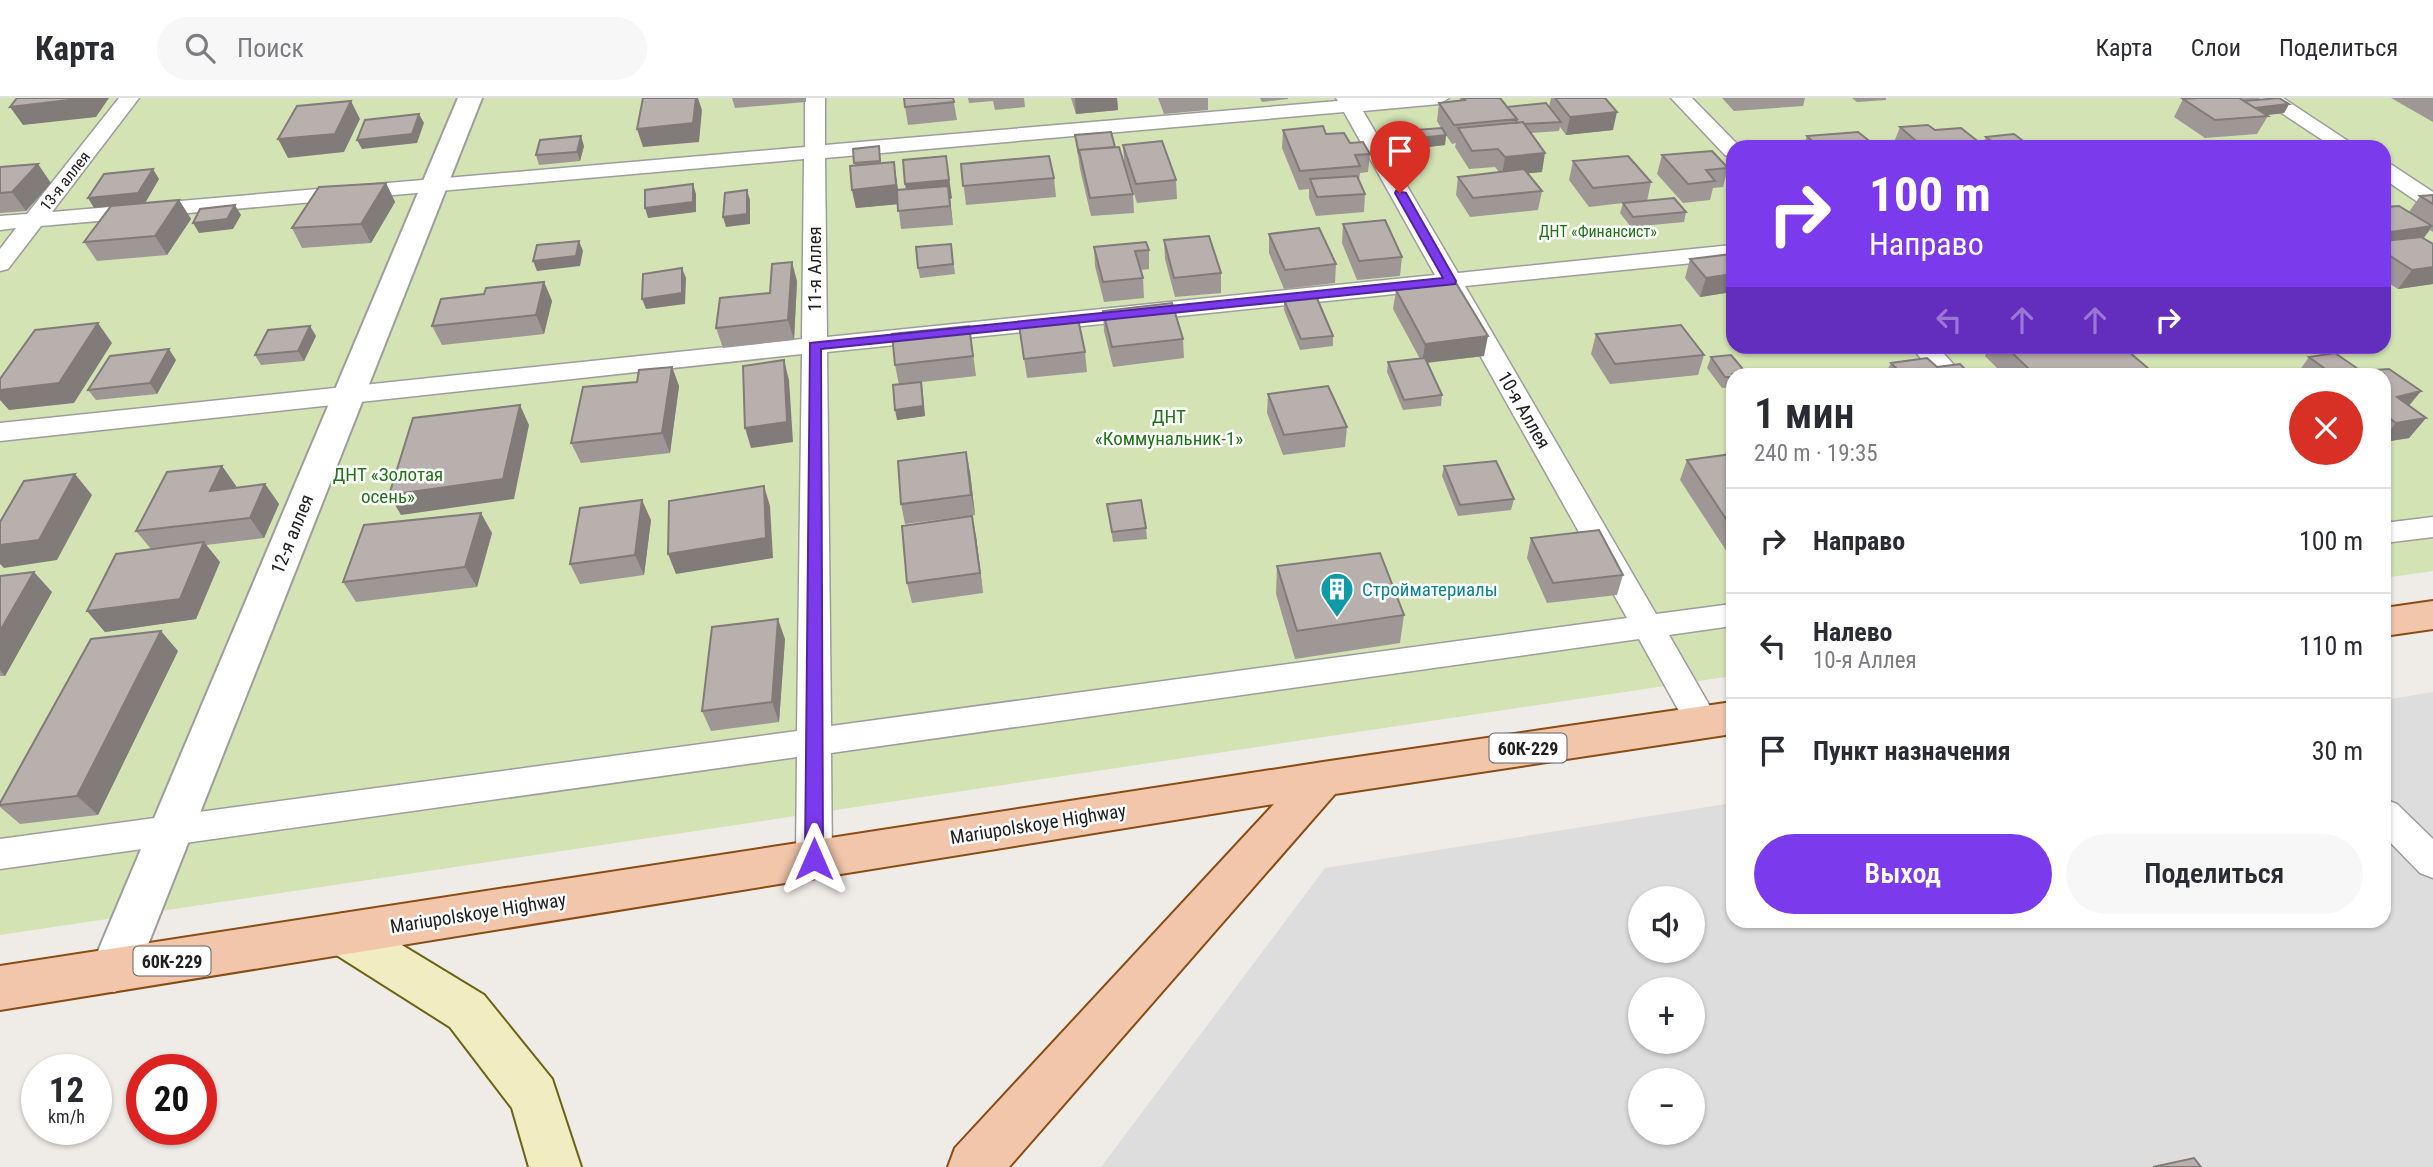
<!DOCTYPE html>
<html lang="ru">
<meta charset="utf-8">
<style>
:root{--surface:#fff;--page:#f7f7f7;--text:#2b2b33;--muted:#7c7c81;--line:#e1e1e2;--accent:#7c3aed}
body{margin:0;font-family:"Roboto Condensed",sans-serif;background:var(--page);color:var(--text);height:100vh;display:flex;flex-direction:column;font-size:26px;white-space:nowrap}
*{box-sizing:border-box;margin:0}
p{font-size:23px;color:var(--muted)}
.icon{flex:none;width:38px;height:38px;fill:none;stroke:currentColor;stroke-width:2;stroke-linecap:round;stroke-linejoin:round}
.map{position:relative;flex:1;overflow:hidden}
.panel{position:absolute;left:1726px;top:270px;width:665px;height:560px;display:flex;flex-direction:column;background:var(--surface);border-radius:21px;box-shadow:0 2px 5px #0004}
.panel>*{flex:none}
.hud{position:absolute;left:1726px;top:42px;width:665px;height:214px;border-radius:21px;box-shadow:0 2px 5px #0004;background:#7c3aed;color:#fff;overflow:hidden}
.tools{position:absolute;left:1628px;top:788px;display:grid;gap:14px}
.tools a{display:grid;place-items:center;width:77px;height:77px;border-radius:50%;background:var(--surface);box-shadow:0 2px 5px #0004;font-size:35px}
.speed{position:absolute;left:21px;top:956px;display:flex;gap:14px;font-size:35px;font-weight:700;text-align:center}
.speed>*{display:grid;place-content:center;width:91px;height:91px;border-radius:50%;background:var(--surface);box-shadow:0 2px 5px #0004;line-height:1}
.speed small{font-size:18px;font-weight:400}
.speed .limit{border:10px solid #d22;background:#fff;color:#111}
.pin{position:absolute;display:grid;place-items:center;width:60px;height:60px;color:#fff;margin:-72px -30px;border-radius:50% 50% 50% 0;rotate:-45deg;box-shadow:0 0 7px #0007}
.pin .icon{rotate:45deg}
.me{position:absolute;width:77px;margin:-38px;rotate:0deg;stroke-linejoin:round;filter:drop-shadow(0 0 5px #0008)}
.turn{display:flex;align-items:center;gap:24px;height:147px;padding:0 28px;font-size:32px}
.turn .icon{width:91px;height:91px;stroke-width:2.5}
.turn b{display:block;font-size:49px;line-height:60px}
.lanes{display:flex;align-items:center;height:66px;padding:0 28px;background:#0003;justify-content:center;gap:35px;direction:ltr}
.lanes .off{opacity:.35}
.round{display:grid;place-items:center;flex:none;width:74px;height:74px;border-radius:37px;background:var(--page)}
.overview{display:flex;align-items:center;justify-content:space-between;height:119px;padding:0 28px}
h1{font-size:42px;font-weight:600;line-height:52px}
.action{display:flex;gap:14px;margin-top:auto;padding:14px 28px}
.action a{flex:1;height:80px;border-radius:42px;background:var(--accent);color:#fff;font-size:28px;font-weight:600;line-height:80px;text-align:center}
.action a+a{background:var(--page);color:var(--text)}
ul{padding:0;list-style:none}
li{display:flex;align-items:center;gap:21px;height:105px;padding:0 28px;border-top:2px solid var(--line)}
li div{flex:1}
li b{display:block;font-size:26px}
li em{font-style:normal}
header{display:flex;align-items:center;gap:42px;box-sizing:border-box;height:98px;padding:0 35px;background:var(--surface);border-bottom:2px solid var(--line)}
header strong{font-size:33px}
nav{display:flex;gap:38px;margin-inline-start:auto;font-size:24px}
.search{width:490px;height:63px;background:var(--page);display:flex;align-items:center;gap:18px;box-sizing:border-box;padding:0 24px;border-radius:38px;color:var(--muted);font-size:26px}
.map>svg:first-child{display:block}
.residential{fill:#dedddd;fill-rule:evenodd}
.grass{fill:#d3e3b4;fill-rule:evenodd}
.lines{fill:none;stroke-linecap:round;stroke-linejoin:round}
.lane-casing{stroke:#9d9d9d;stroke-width:3}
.street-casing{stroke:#9d9d9d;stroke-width:4}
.secondary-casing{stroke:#6b6413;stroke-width:4}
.primary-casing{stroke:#894c13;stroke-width:4}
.lane{fill:#fff;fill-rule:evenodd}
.street{fill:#fff;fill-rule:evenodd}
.secondary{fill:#f2ecc2;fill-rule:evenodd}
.primary{fill:#f1c6ab;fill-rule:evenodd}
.wall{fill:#9e9795}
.shaded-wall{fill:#817b79}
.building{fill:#b8b0ad;stroke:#817b79;stroke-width:2}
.route{fill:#7c3aed;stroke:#51269a;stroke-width:2}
.labels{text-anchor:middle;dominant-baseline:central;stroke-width:5;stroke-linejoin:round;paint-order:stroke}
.far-street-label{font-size:16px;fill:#202020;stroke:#fff}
.far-park-label{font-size:16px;fill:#22721a;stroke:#fff}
.shield{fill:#fff;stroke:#636363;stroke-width:2}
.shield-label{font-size:18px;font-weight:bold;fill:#202020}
.street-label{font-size:19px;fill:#202020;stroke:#fff}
.park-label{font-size:19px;fill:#22721a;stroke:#fff}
.culture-label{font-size:19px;fill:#0d838f;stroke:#fff;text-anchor:start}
</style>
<header>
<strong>Карта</strong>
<div class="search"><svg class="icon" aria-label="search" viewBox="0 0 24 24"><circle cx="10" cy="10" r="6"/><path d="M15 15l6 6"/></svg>Поиск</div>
<nav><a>Карта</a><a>Слои</a><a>Поделиться</a></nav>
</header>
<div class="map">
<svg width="2433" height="1069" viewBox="0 0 2433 1069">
<rect width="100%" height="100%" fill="#efebe7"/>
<path class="residential" d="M2433 594V1069H1101L1325 770 1732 705V822H2384V602ZM1640 800H1692V852H1640ZM1640 891H1692V943H1640ZM1640 982H1692V1034H1640Z"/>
<path class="grass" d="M0 0H2433V473L2384 480V276H1732V578L0 837ZM1732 49H2384V248H1732Z"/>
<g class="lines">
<defs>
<path id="lane" d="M119 0H139L52 114 805 49V0H825V47L1338 3 1336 0H1449L1439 6 1363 13 1458 175 1732 147V161L1465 188 1656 516 1732 506V528L1669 537 1719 624 1714 633 1702 637 1690 633 1639 541 831 655 832 761 827 772 814 776 801 772 796 761 797 659 0 771V741L797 633 802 256 0 343V325L802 241 804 61 41 128 8 171 0 173V151L16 130 0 132V118L27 116ZM1344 14 1435 177 827 239 825 60ZM1443 191 1627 520 831 628 827 254Z
M1671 0H1692L1740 49H1732V59L1725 57Z
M2259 0H2283L2357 49H2333Z
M2384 66 2392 67 2433 94V111L2425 109 2384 81Z
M1910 248H1937L1962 276H1935Z
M2433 419V439L2384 445V425Z
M2384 701 2397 706 2433 741V780L2420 775 2384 738Z"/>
<path id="street" d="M458 0H482L138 872 131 887 114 894 97 887 90 872Z"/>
<path id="secondary" d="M343 815 359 821 484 897 552 981 581 1069H529L512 1010 450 929 327 851 320 836 327 821Z"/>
<path id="primary" d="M2433 503V531L2384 538V510Z
M1732 604V636L1335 696 1009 1069H948L955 1050 1274 706 0 912V868L1323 664Z"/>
</defs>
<use href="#lane" class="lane-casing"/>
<use href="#street" class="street-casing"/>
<use href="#secondary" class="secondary-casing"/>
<use href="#primary" class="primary-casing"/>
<use href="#lane" class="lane"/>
<use href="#street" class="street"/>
<use href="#secondary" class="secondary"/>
<use href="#primary" class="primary"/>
</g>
<path class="wall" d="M732 0H806V4L735 10Z
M953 0 957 22 908 27 905 9Z
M968 0H1024L1025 9 995 12 993 3 969 5Z
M1071 0H1117L1118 12 1076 16Z
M1158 0H1208V12L1164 16Z
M1260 0H1288V1L1262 4Z
M1460 0H1500L1507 9H1549L1551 0H1605L1613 32 1566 37 1560 29 1559 33 1531 35 1542 74 1527 75 1542 93 1538 112 1470 119 1456 97 1458 79 1499 74 1495 69 1469 71 1455 49 1456 45 1452 46 1444 34 1446 37 1445 47 1419 50 1413 42 1414 32 1441 30 1437 23 1439 5 1460 3Z
M1722 0H1805L1803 8 1734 13Z
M1852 0H1886V2L1857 4Z
M2198 0H2259L2258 1 2244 3 2289 6 2284 15 2266 17 2268 18 2257 36 2205 40 2174 19 2183 1Z
M2391 0H2433V24Z
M1900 29 1935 32 1982 47 1986 39 2031 49H1895L1893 47Z
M1283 32 1326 36 1350 45 1370 56 1368 74 1360 75 1359 82 1365 96 1364 114 1316 118 1309 100V91L1299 92 1282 50Z
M1075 37 1115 49 1124 65 1123 47 1176 82 1177 101 1137 105 1125 67 1133 96 1134 115 1091 118 1080 71Z
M1807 38 1877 49H1803Z
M584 48 580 63 539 67 536 57Z
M879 48 881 65 894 64 898 92 952 100 950 101 953 127 901 131 898 106 856 110 852 92 855 68 853 51Z
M1662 57 1728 70 1723 89 1713 90 1710 102 1683 105 1657 76Z
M1573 63 1651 84 1647 103 1686 114 1684 124 1631 129 1620 115 1623 105 1589 109 1569 82Z
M961 66 1054 80 1056 99 966 107Z
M0 69 51 85 26 113 0 115Z
M159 81 145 105 179 102 191 121 167 157 97 163 84 144 111 108 94 110Z
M386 85 395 104 371 145 302 150 292 130Z
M2433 97V134L2430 132 2424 140 2433 146V186L2398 191 2384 182V109L2409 114 2420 98Z
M1343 126 1402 159 1400 178 1357 182 1342 145Z
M1269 136 1336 166 1335 185 1284 191 1269 155Z
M1164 142 1221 175V195L1175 199 1165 161Z
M951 146 955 176 920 180 918 170Z
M1094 149 1149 152V171L1141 172 1143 180 1144 200 1104 204 1095 168Z
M1732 156V194L1700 199 1685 180 1690 161Z
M797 183 794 242 723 250 716 230 770 195Z
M544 184 552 203 544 236 442 247 432 228 484 196Z
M1396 192 1484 258 1427 265 1442 297 1441 308 1403 312 1387 274 1388 264 1420 261 1393 211Z
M1284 202 1333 238V248L1300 252 1284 212Z
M1103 213 1183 241 1184 260 1113 269 1104 233Z
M1019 227 1085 254 1087 274 1027 280Z
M1596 236 1704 257 1698 277 1610 286 1591 256Z
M316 238 304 263 261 267 255 257Z
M972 247 976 278 922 284 925 318 897 322 899 287 895 267Z
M1815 248H1859L1819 253Z
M1989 248H2122L2149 271 2146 276H2003L1985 258Z
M2335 255 2361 273 2389 271 2421 293 2409 308 2426 320 2409 340 2384 344V276H2297L2309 259Z
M1711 259 1732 276V289L1722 290 1707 270Z
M176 262 157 296 96 302 88 292Z
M1891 265 1937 269 1970 276H1885Z
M672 269 679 288 670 355 581 365 571 345Z
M1268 296 1347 329 1345 349 1283 357 1267 315Z
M1732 356V454H1727L1680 382 1687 362Z
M222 368 236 388 235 390 265 386 279 406 264 440 206 447 220 464 196 521 105 534 87 513 151 451 136 433Z
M1444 368 1514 401 1511 412 1458 418 1442 378Z
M970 374 975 417 905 426 901 406Z
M1107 406 1146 430 1147 441 1113 444Z
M651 422 644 477 580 486 570 466Z
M492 435 477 489 356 504 343 484Z
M976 438 983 495 912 505 907 485Z
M1531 440 1623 477 1617 497 1547 505 1527 460Z
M1277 468 1404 517 1400 545 1295 561 1276 496Z
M0 478 52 494 5 578H0Z
M785 541 779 624 711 633 702 613Z
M178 553 98 717 20 726 0 709V705Z"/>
<path class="shaded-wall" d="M86 0H109L96 19 23 27 10 9Z
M696 0H698L702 12 699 44 643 49 637 31Z
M1075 0H1117L1118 12 1076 16Z
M351 3 360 21 344 54 288 60 278 41Z
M2289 6 2284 15 2242 20 2248 11Z
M1617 14 1613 32 1566 37 1570 19Z
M419 16 424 25 417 45 362 51 357 42Z
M1446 37 1445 47 1419 50 1420 40Z
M581 38 584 48 580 63 577 54Z
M1545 55 1542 74 1502 78 1505 59Z
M946 58 952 100 950 101 953 127 950 108 908 105 905 86Z
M894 64 900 106 856 110 852 92Z
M38 66 51 85 26 113 12 94Z
M153 71 159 81 145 105 94 110 88 100Z
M386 85 395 104 371 145 361 126Z
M693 86 696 96V114L648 120 645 110Z
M747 92 750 102V126L726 129 723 119Z
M179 102 191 121 167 157 155 138Z
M235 107 241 117 233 131 199 135 193 125Z
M2432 128 2418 147 2384 152V135Z
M579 143 583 153 580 168 537 173 533 163Z
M792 164 797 183 794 242 788 222Z
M2433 169V186L2398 191 2412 172Z
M682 170 686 180 685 206 646 211 642 201Z
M1732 175V194L1700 199 1706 180Z
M544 184 552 203 544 236 536 217Z
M98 225 112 245 74 305 9 312 0 302V292Z
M310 228 316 238 304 263 298 253Z
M1488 238 1484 258 1422 265 1425 246Z
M169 251 176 262 157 296 150 285Z
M784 262 789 282 793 344 751 350 745 330Z
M672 269 679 288 670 355 662 335Z
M2149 271 2146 276H2112Z
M921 284 925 318 897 322 895 312Z
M2421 293 2404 313 2397 299Z
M520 307 529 327 514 401 401 417 389 397Z
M2426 320 2409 340 2384 344V340L2396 325Z
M966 354 970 374 975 417 971 397Z
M222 368 236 388 225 413 210 393Z
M75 376 92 397 57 462 4 470 0 466V447Z
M265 386 279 406 264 440 250 420Z
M764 388 770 408 773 460 676 476 668 456Z
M642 402 651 422 644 477 635 457Z
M481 415 492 435 477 489 465 469Z
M972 418 976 438 983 495 980 475Z
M204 444 220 464 196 521 105 534 87 513Z
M34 474 52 494 5 578 0 572V533Z
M778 521 785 541 779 624 772 604Z
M161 533 178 553 98 717 77 698Z"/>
<path class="building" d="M17 0H86L10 9Z
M643 0H696L693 25 637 31Z
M904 0H953L954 4 905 9Z
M1463 0H1500L1517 21 1454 27 1439 5 1465 2Z
M1555 0H1605L1617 14 1570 19Z
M2198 0H2239L2268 18 2215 22 2183 1Z
M2279 0 2289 6 2255 10 2244 3Z
M351 3 335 36 278 41 297 8Z
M1546 5 1561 24 1524 26 1523 24 1516 25 1517 21 1507 9Z
M419 16 412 36 357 42 365 22Z
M1523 24 1545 55 1505 59 1498 51 1472 53 1458 30Z
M1928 27 1935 32 1961 30 1985 49H1923L1900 29Z
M1323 28 1326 36 1344 35 1350 45 1363 44 1370 56 1355 57 1360 68 1300 73 1283 32Z
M1442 30 1446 37 1420 40 1414 32Z
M1111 34 1115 49 1079 52V56L1075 37Z
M1858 34 1877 49H1818L1807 38Z
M2014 36 2031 49H1999L1986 39Z
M581 38 577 54 536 57 540 42Z
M1162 43 1176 82 1136 86 1123 47Z
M2327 46 2331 49H2299Z
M879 48 880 63 854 65 853 51Z
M1119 49 1133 96 1090 100 1079 52Z
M1712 53 1728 70 1706 72 1715 83 1688 86 1662 57Z
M946 58 949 82 905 86 903 62Z
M1049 58 1054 80 963 88 961 66Z
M1628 58 1651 84 1593 90 1573 63Z
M894 64 896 87 852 92 850 68Z
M38 66 12 94 0 95V69Z
M153 71 138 95 88 100 104 76Z
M1524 71 1542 93 1473 100 1458 79Z
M1357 78 1365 96 1317 99 1310 81Z
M386 85 361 126 292 130 319 89Z
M693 86V104L645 110V92Z
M948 88 950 108 898 113 897 92Z
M747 92V116L723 119 725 95Z
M2433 97V106L2420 98Z
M1674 100 1686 114 1633 119 1623 105Z
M179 102 155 138 84 144 111 108Z
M235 107 227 121 193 125 200 111Z
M2399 108 2432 128 2384 135V109Z
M1385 122 1402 159 1359 163 1343 126Z
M1319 130 1336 166 1285 172 1269 136Z
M1209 138 1221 175 1174 180 1164 142Z
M2421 139 2433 146V169L2412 172 2384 154V143Z
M579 143 576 158 533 163 537 147Z
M1146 144 1149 152 1135 153 1143 180 1103 184 1094 149Z
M951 146 953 166 918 170 916 149Z
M1732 156V176L1706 180 1690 161Z
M792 164 788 222 716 230 720 200 770 195 772 166Z
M682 170V195L642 201 643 176Z
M544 184 536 217 432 228 441 201 484 196 486 190Z
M1456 185 1488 238 1425 246 1396 192Z
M1316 198 1333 238 1301 241 1284 202Z
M1172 205 1183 241 1112 249 1103 213Z
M1078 221 1085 254 1024 261 1019 227Z
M98 225 59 285 0 292V281L35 232Z
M1681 227 1704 257 1615 266 1596 236Z
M310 228 298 253 255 257 268 232Z
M969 228 973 258 895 267 892 236Z
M2005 248H2122L2149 271 2112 276H2034Z
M169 251 150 285 88 292 110 258Z
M2335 255 2361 273 2389 271 2421 293 2397 299 2426 320 2396 325 2384 316V276H2332L2309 259Z
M1731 257 1747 276H1732V279H1725L1711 259Z
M1425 260 1442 297 1404 302 1388 264Z
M1927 260 1937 269 1960 266 1970 276H1902L1891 265Z
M784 262 787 324 745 330 743 268Z
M672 269 662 335 571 345 583 289 637 284 639 272Z
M921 284 923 308 895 312 893 287Z
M1328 288 1347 329 1284 337 1268 296Z
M520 307 503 381 389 397 413 320Z
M966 354 971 397 901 406 898 363Z
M1732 356V430L1687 362Z
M1496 363 1514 401 1460 407 1444 368Z
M222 368 210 393 265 386 250 420 136 433 167 374Z
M75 376 39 442 0 447V424L24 383Z
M764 388 766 440 668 456 669 403Z
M642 402 635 457 570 466 580 410Z
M1141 402 1146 430 1112 434 1107 406Z
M481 415 465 469 343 484 364 427Z
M972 418 980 475 907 485 902 428Z
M1599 432 1623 477 1553 485 1531 440Z
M204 444 180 501 87 513 116 456Z
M1380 455 1404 517 1297 533 1277 468Z
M34 474 0 533V478Z
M778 521 772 604 702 613 712 529Z
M161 533 77 698 0 707V705L91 541Z
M2194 1060 2201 1069H2153Z"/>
<path class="route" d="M1396 93 1406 95 1456 183 1455 186 821 251 823 761 820 767 814 769 807 767 805 761 810 245 1443 180 1395 95Z"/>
<defs>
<symbol id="building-pin" viewBox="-11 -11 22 30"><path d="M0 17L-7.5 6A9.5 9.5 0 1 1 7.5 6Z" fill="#0f9aa8" stroke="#fff"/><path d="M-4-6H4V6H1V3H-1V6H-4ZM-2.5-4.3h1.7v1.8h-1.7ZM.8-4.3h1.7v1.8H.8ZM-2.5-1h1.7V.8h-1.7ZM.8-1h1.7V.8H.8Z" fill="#fff"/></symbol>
</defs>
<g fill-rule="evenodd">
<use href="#building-pin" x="1318" y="472" width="38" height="52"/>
</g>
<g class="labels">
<g class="far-street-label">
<text transform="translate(65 83) rotate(-52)">13-я аллея</text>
</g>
<g class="far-park-label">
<text x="1598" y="133">ДНТ «Финансист»</text>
</g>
<g class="shield">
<rect x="1489.5" y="635.5" width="77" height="29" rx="5"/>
<rect x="133.5" y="848.5" width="77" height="29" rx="5"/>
</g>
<g class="shield-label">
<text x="1528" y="650">60К-229</text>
<text x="172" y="863">60К-229</text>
</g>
<g class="street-label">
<text transform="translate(814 171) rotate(-90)">11-я Аллея</text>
<text transform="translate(1524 312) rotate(60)">10-я Аллея</text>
<text transform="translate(292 436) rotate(-68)">12-я аллея</text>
<text transform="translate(1038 726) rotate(-9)">Mariupolskoye Highway</text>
<text transform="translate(478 815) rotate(-9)">Mariupolskoye Highway</text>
</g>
<g class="park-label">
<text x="1169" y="318">ДНТ<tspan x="1169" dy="22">«Коммунальник-1»</tspan></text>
<text x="388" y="376">ДНТ «Золотая<tspan x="388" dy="22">осень»</tspan></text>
</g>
<g class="culture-label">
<text x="1362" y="491">Стройматериалы</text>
</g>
</g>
</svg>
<div class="tools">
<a><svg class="icon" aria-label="sound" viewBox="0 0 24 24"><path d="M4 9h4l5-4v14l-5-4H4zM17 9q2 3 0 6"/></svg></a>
<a>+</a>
<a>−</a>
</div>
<div class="speed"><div>12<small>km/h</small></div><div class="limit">20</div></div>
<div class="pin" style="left:1400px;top:95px;background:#d93025"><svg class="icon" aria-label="arrive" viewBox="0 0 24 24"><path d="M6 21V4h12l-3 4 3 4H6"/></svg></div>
<svg class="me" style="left:814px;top:761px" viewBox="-20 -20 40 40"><path d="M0-17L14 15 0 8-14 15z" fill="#7c3aed" stroke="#fff" stroke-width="4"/></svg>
<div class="hud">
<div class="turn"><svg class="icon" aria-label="right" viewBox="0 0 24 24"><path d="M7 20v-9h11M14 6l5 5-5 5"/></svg><div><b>100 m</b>Направо</div></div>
<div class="lanes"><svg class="icon off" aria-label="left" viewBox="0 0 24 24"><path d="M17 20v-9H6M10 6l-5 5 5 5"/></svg><svg class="icon off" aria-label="ahead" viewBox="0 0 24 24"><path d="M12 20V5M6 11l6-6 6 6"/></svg><svg class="icon off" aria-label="ahead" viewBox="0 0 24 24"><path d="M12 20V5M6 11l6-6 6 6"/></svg><svg class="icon" aria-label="right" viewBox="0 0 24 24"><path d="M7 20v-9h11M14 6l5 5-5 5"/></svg></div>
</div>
<section class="panel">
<div class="overview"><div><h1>1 мин</h1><p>240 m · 19:35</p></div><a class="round" style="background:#d93025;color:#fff"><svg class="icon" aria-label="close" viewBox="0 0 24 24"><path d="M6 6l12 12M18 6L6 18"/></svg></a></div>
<ul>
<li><svg class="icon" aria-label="right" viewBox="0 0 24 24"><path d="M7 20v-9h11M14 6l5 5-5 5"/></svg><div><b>Направо</b></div><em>100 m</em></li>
<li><svg class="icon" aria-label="left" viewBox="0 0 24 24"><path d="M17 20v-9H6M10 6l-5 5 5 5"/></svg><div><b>Налево</b><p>10-я Аллея</p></div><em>110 m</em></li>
<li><svg class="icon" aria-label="arrive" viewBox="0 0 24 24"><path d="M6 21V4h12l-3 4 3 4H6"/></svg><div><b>Пункт назначения</b></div><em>30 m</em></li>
</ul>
<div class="action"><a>Выход</a><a>Поделиться</a></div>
</section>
</div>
